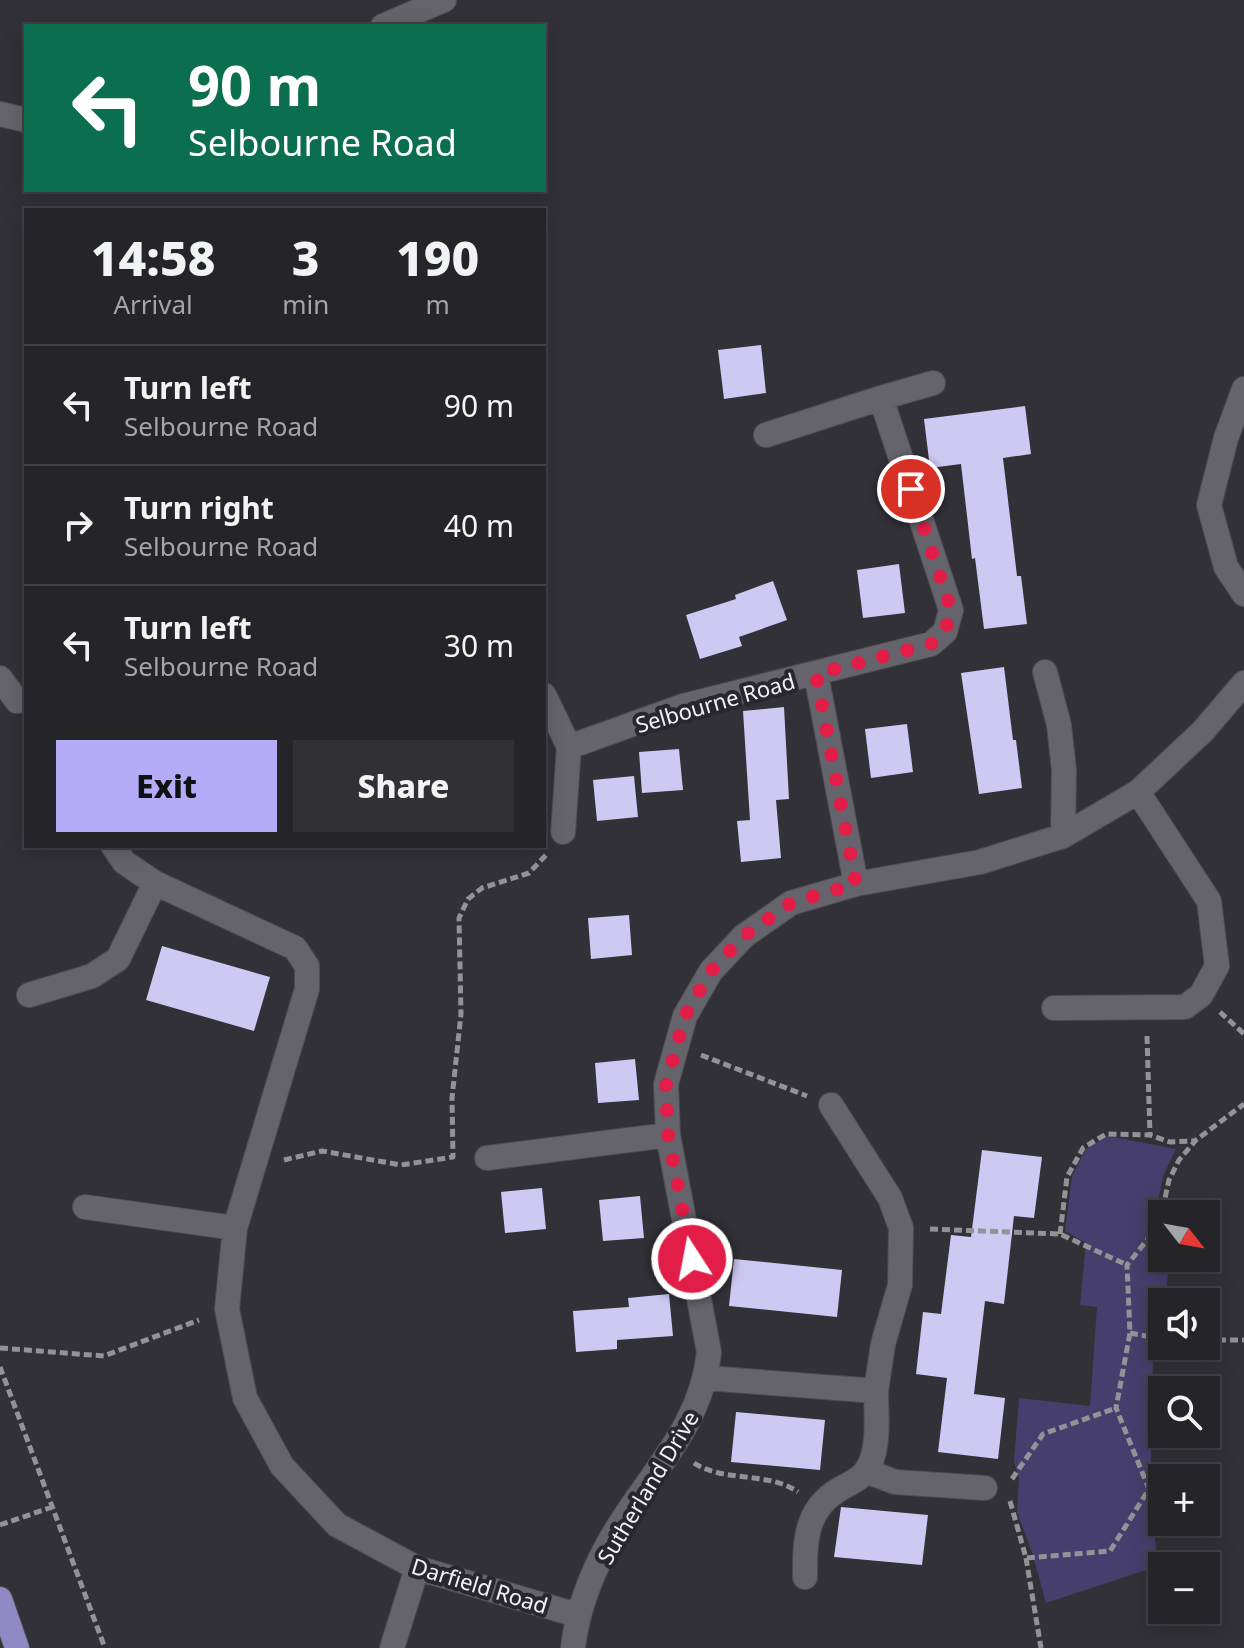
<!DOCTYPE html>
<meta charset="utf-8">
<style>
:root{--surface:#252529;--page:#313135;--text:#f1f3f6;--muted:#a3a5a8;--line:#424246;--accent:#b5acf8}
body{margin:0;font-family:"Noto Sans",sans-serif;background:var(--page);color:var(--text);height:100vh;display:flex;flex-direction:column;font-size:30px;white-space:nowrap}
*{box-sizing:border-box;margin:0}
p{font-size:26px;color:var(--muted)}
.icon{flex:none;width:44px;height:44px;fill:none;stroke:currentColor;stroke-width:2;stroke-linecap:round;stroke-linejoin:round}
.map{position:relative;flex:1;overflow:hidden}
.drawer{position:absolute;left:24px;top:208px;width:522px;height:640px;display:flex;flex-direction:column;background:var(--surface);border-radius:0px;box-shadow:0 4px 20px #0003,0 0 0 2px var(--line)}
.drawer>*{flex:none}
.banner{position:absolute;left:24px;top:24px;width:522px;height:168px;border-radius:0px;box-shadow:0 4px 20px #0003,0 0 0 2px var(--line);background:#0b6e4f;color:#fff;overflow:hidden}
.needle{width:52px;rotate:121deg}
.buttons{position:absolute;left:1148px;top:1200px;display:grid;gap:16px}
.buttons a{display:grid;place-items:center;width:72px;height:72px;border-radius:0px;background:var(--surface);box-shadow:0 4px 20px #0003,0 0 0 2px var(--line);font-size:40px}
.pin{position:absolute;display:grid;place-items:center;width:68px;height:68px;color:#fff;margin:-34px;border:4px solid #fff;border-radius:50%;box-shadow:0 2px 8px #0007}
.me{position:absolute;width:88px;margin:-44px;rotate:349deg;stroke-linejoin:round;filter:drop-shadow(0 0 6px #0008)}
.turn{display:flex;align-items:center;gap:28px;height:168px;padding:0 32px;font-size:36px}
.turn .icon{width:104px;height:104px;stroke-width:2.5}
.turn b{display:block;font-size:56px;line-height:68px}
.eta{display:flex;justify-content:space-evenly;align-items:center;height:136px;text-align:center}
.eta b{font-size:48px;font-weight:800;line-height:56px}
.button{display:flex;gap:16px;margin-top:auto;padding:16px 32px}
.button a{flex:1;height:92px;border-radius:0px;background:var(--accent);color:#111;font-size:32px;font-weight:800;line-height:92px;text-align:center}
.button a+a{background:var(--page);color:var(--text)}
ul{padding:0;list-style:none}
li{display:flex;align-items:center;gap:24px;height:120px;padding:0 32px;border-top:2px solid var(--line)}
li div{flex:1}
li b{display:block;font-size:30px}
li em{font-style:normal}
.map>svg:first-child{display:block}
.green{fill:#463f6d}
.building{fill:#cdc9f3}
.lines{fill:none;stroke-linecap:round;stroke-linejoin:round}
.minor-casing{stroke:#4d4d51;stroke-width:26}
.major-casing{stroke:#4d4d51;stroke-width:26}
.path{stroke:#929297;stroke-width:5;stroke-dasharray:8 4;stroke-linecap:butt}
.minor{stroke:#65646c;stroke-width:24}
.major{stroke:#9189c4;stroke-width:24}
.route{stroke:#e11d48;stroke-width:14;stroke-dasharray:0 25.2}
.labels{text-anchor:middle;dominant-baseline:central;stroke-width:8;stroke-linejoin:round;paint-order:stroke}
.street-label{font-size:22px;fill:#f1f0f4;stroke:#27272d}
</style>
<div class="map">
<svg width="1244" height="1648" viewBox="0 0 1244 1648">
<rect width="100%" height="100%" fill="#313137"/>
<path class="green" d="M1108 1136 1176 1149 1163 1176 1154 1223 1162 1230V1258H1169L1166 1302H1162V1336L1154 1348 1151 1399V1502L1158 1566 1046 1603 1032 1552 1017 1512 1019 1479 1014 1461 1019 1398 1090 1406 1097 1307 1080 1305 1086 1243 1065 1231 1072 1176 1086 1149Z"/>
<path class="building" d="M761 345 766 393 724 399 718 350Z
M1025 406 1031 454 1003 458 1017 576H1021L1027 624 984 629 975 558 972 559 961 464 930 468 924 419Z
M899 564 905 613 863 618 857 570Z
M773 581 787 620 739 637 742 646 700 659 686 615 736 599 735 595Z
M1004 667 1013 740H1016L1022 788 979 794 961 673Z
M784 707 789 799 776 800 781 858 741 862 737 821 750 820 743 711Z
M907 724 913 772 871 778 865 729Z
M679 749 683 790 642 793 639 752Z
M634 776 638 817 597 821 593 780Z
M629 915 632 955 591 959 588 918Z
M162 946 270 977 254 1031 146 1000Z
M635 1059 639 1100 598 1103 595 1063Z
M982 1150 1042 1157 1034 1218 1014 1216 1004 1304 985 1301 974 1394 1005 1398 998 1459 938 1452 947 1378 916 1374 923 1312 941 1314 951 1235 971 1237Z
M542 1188 546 1229 505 1233 501 1192Z
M640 1196 644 1238 603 1241 599 1200Z
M734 1259 842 1270 837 1317 729 1306Z
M669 1294 673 1336 617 1340V1349L576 1352 573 1311 629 1307 628 1298Z
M736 1412 825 1420 820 1470 731 1462Z
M841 1507 928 1515 922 1565 834 1557Z"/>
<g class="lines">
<defs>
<path id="minor" d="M383 26 444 0
M0 114 26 120
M1244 389 1226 438 1209 505 1226 567 1244 594
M881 398 933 383
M1045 672 1059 725 1064 770 1063 836
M816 674 856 884
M0 678 17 701 26 699
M544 695 569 747 563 832
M569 747 683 706 931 644 945 632 951 610 881 398 766 435
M113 846 124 862 155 883 295 948 307 966V989L235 1228 227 1309 245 1398 282 1466 337 1525 417 1568 577 1615
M29 995 92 976 118 959 155 883
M1054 1008 1185 1007 1201 995 1217 966 1209 901 1138 792
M487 1158 668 1135
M85 1207 235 1228
M707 1378 876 1391 883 1344 900 1285 901 1228 890 1198 831 1105
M866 1471 895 1482 985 1488
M805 1577C805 1541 805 1509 840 1489 852 1482 863 1478 869 1466 880 1444 876 1414 876 1391
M392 1648 417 1568
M573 1648C577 1612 590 1577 608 1544 644 1478 701 1431 709 1352L668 1135 666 1084 685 1016 711 971 744 936 791 903 856 884 980 862 1063 836 1138 792 1203 731 1244 683"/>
<path id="major" d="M0 1599 17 1648"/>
</defs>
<use href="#minor" class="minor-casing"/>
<use href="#major" class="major-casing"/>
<path class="path" d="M1220 1012 1244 1034
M1147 1036 1150 1135
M701 1055 807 1096
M284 1160 322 1151 401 1165 453 1157 452 1098 461 1014 459 918 468 899 482 888 529 873 547 854
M930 1229 1060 1234 1127 1265
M1060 1234 1067 1177 1083 1148 1106 1134 1150 1135 1170 1142 1194 1141
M1130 1333 1162 1339
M1206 1340H1244
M0 1348 104 1356 199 1320
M0 1367 105 1648
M694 1463C725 1483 768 1471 798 1492
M1012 1479 1043 1434 1116 1408
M1010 1501 1026 1558 1110 1551 1149 1489 1116 1408 1130 1333 1127 1265 1159 1225 1169 1180 1179 1160 1196 1140 1244 1104
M0 1525 52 1507
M1026 1558 1041 1648"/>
<use href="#minor" class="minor"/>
<use href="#major" class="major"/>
</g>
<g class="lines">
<path class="route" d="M692 1259 668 1135 666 1084 685 1016 711 971 744 936 791 903 856 884 816 674 931 644 945 632 951 610 911 489"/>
</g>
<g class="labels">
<g class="street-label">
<text transform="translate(715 702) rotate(-16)">Selbourne Road</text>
<text transform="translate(647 1487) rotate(-59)">Sutherland Drive</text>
<text transform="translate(480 1585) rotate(17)">Darfield Road</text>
</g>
</g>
</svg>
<div class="buttons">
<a><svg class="needle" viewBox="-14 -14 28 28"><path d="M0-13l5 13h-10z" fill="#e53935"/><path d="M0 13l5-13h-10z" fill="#a3a5a8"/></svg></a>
<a><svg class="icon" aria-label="sound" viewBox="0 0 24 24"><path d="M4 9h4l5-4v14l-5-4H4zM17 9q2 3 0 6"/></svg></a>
<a><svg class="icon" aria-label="search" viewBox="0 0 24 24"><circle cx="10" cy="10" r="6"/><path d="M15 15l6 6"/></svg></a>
<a>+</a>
<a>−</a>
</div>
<div class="pin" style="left:911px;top:489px;background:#d93025"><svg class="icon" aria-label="arrive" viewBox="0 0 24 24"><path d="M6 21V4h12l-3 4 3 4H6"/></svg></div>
<svg class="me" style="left:692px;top:1259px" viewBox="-20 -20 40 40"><circle r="17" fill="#e11d48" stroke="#fff" stroke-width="3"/><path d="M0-11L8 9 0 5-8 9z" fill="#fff"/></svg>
<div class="banner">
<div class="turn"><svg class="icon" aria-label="left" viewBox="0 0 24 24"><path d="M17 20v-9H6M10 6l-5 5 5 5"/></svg><div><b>90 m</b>Selbourne Road</div></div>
</div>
<section class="drawer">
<div class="eta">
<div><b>14:58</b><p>Arrival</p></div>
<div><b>3</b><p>min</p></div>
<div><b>190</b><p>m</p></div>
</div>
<ul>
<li><svg class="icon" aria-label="left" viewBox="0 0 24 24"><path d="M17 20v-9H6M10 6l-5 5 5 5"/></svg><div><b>Turn left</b><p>Selbourne Road</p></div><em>90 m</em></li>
<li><svg class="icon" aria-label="right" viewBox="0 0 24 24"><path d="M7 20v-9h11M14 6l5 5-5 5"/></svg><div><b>Turn right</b><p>Selbourne Road</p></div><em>40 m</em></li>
<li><svg class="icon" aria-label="left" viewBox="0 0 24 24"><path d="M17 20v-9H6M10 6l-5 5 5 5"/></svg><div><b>Turn left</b><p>Selbourne Road</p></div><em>30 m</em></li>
</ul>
<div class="button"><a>Exit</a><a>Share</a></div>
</section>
</div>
